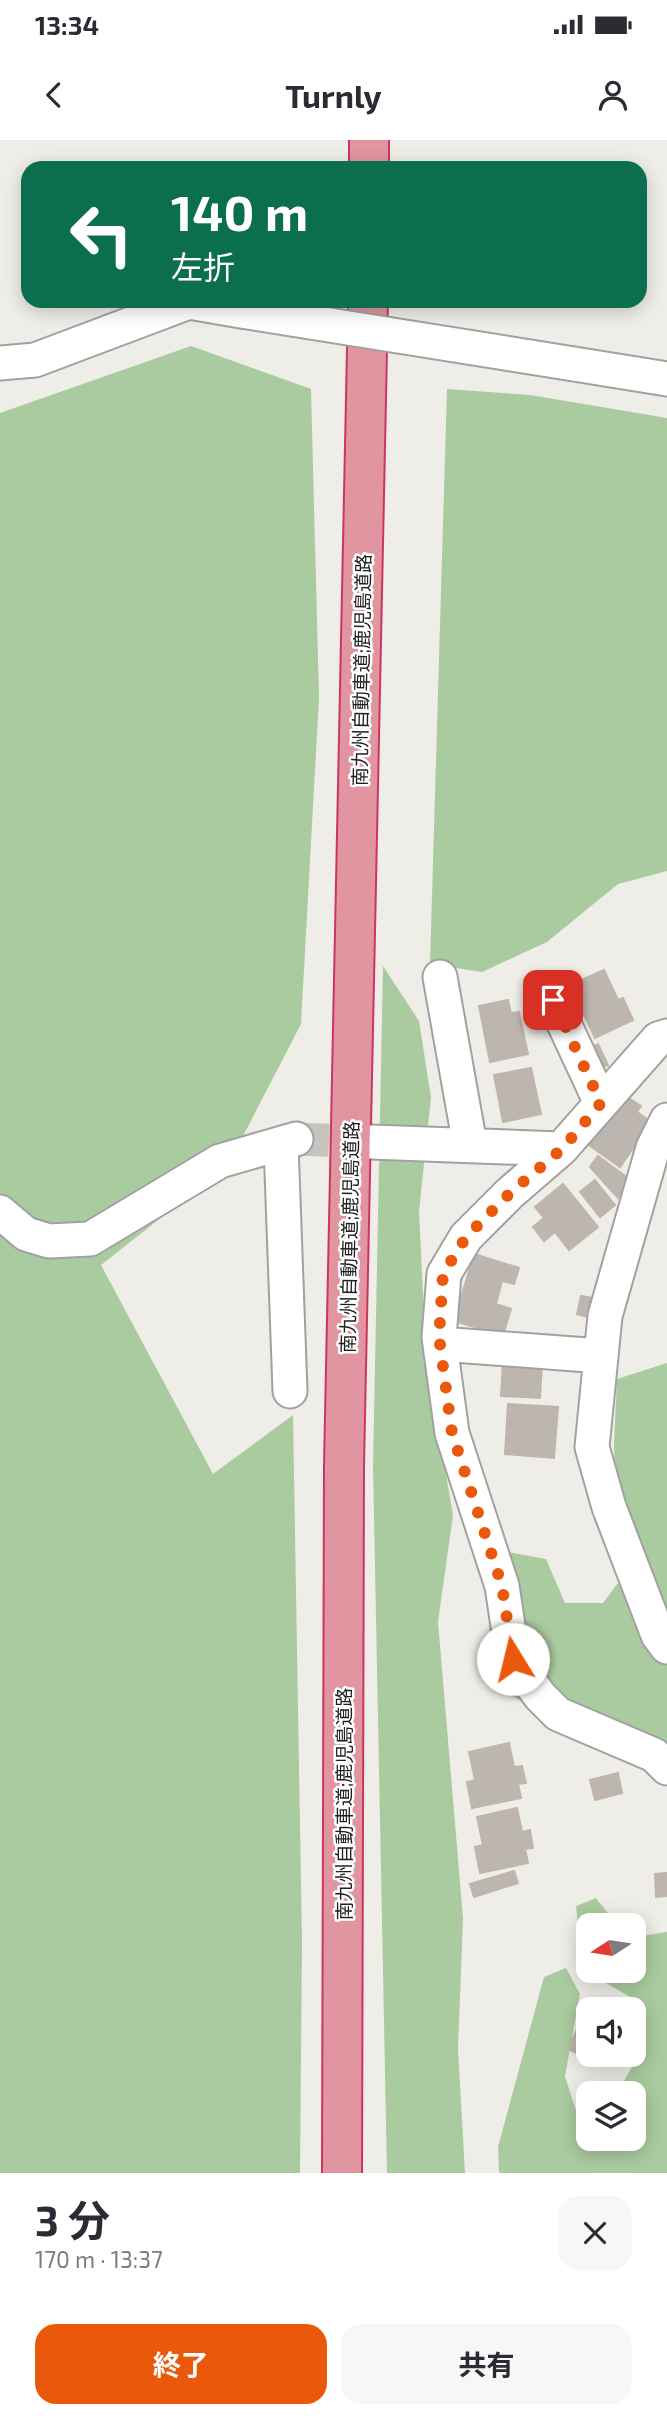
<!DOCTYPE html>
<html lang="ja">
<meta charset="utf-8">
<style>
:root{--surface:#fff;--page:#f7f7f7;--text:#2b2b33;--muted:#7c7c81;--accent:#ea580c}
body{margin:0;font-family:"Exo 2","Noto Sans JP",sans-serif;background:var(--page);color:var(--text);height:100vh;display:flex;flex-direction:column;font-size:26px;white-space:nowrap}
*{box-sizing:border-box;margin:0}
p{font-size:23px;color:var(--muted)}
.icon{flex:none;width:38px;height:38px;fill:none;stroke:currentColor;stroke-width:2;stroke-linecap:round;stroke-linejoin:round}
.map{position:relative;height:2033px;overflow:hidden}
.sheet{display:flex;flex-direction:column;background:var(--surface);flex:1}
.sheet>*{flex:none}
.banner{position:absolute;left:21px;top:21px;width:626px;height:147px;border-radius:21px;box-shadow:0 4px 18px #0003;background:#0b6e4f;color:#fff;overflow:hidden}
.needle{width:46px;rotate:258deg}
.fabs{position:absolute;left:576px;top:1773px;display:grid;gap:14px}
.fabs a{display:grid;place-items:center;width:70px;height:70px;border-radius:14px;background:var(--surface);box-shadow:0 4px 18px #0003;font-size:35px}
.pin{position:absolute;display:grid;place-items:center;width:60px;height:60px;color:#fff;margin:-30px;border-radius:14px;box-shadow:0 4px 10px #0006}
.me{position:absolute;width:77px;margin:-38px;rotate:351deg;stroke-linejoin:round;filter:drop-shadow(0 0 5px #0008)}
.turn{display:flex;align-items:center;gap:24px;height:147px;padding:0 35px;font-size:32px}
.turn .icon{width:91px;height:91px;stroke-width:2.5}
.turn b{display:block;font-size:49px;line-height:60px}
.round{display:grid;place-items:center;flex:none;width:74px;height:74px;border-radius:21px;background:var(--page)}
.headline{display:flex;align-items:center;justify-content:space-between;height:119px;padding:0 35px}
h1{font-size:42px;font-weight:700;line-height:52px}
.button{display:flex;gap:14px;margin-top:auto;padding:14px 35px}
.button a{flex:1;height:80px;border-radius:21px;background:var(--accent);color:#fff;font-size:28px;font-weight:700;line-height:80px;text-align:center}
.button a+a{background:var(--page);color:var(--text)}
.status{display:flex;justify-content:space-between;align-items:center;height:49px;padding:0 35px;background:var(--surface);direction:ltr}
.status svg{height:19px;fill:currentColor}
header{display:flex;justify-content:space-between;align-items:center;height:91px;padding:0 35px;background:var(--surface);font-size:32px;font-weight:700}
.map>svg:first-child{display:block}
.forest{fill:#aacb9f}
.building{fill:#bdb6b0;stroke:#c0b5aa;stroke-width:2}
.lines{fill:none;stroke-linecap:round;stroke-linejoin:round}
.street-tunnel{stroke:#c6c4bf;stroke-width:33;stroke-dasharray:33 17;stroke-linecap:butt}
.street-casing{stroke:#a1a1a1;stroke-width:37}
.highway-casing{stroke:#cc3562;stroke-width:42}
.street{stroke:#fff;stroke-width:33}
.highway{stroke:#e095a0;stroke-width:38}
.street-bridge-casing{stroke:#a1a1a1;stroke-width:37;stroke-linecap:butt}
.street-bridge{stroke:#fff;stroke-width:33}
.route{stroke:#ea580c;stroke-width:12;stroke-dasharray:0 21.6}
.labels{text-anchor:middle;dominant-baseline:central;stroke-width:5;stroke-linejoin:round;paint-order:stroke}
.street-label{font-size:19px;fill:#202020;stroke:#fff}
</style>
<div class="status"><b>13:34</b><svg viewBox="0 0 49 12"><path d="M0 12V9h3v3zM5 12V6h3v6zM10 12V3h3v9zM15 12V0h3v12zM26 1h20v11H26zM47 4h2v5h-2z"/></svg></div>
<header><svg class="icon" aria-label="back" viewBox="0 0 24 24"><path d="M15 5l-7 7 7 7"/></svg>Turnly<svg class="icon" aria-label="person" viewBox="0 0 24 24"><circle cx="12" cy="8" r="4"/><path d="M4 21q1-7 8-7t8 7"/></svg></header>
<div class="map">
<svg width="667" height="2033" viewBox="0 0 667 2033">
<rect width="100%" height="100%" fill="#efede7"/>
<path class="forest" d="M191 206 311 249 319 558 301 884 228 1025 101 1125 213 1334 293 1275 302 1802 300 2033H0V273Z
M447 249 530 255 667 278V731L618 744 547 802 482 832 430 824Z
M383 826 419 881 431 957 419 1071 424 1175 437 1281 453 1375 438 1482 463 1778 458 1909 465 2033H387L373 1326Z
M667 1223V1490L616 1387 614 1304 617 1239Z
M487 1408 546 1419 565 1463H603L618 1443 650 1498 667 1522V1631L509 1555Z
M596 1758 617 1785H588V1830H634V1797L667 1792V2033H499L498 2007 544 1837 566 1828 580 1854 565 1936 576 1971 588 1974V1998H634V1953H617L641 1911 634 1859 583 1830 576 1766Z"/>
<path class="building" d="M604 830 618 860 623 858 633 880 595 898 570 845Z
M508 860 511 873 519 872 528 914 490 922 479 866Z
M598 904 608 925 596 930 586 910Z
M531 928 541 974 503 982 494 935Z
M624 955 641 966 637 972 651 982 620 1027 589 1005Z
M598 1016 628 1038 618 1058 590 1027Z
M595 1040 615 1065 600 1077 580 1052Z
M563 1044 598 1087 569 1110 555 1092 544 1101 533 1087 544 1078 535 1067Z
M474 1114 519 1128 514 1144 502 1141 496 1164 511 1169 503 1195 454 1181Z
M581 1156 593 1158 588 1177 577 1174Z
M503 1221 542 1224 540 1258 501 1256Z
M508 1264 558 1267 554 1318 505 1314Z
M509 1603 514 1627 522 1626 526 1643 518 1644 521 1658 472 1668 467 1642 475 1640 469 1612Z
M618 1633 622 1653 595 1660 590 1640Z
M517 1668 522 1692 530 1690 533 1708 525 1709 528 1723 480 1733 475 1707 483 1705 477 1677Z
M514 1731 518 1743 474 1757 470 1744Z
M667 1733V1756L656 1757 655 1734Z
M587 1868 589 1869 588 1914H600L596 1923 568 1909Z"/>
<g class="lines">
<path class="street-tunnel" d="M296 999 371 1002"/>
<defs>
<path id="street" d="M0 223 35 220 189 162 241 171
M574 224 667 239
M440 837 470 1005
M553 860 601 963
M667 980 653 1008 605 1176 592 1307 609 1367 658 1495 667 1507
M371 1002 561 1009 658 899 667 896
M281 1004 290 1251
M561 1009 510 1053 466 1097 444 1134 439 1197 452 1293 502 1446 513 1519 540 1556 558 1574 654 1615 667 1628
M0 1072 26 1094 49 1101 90 1099 220 1021 296 999
M440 1204 601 1216"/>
<path id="highway" d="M369 28V0
M342 2033 344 1325 368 161"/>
</defs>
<use href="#street" class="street-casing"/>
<use href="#highway" class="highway-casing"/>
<use href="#street" class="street"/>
<use href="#highway" class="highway"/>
<defs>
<path id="street-bridge" d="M241 171 574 224"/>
</defs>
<use href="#street-bridge" class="street-bridge-casing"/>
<use href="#street-bridge" class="street-bridge"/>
</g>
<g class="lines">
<path class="route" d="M513 1519 502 1446 452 1293 439 1197 443 1134 466 1097 510 1053 562 1009 601 963 553 860"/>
</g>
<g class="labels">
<g class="street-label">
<text transform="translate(361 530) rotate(-89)">南九州自動車道;鹿児島道路</text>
<text transform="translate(349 1097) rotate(-89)">南九州自動車道;鹿児島道路</text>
<text transform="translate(343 1664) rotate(-90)">南九州自動車道;鹿児島道路</text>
</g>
</g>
</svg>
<div class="fabs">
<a><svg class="needle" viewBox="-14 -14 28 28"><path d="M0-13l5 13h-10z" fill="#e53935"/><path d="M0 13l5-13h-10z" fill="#7c7c81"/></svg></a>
<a><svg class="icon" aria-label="sound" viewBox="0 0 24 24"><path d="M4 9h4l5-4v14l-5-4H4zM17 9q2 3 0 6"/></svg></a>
<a><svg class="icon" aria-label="layers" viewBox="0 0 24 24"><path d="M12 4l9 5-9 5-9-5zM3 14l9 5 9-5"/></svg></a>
</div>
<div class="pin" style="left:553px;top:860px;background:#d93025"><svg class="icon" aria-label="arrive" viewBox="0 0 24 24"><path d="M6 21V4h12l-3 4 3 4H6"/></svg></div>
<svg class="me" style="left:513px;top:1519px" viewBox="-20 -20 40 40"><circle r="19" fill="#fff"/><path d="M0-13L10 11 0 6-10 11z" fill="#ea580c"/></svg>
<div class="banner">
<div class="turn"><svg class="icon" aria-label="left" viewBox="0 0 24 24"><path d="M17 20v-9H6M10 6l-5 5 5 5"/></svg><div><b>140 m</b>左折</div></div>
</div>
</div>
<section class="sheet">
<div class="headline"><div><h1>3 分</h1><p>170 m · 13:37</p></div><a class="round"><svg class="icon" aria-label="close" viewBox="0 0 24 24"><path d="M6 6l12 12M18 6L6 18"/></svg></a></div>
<div class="button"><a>終了</a><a>共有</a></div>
</section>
